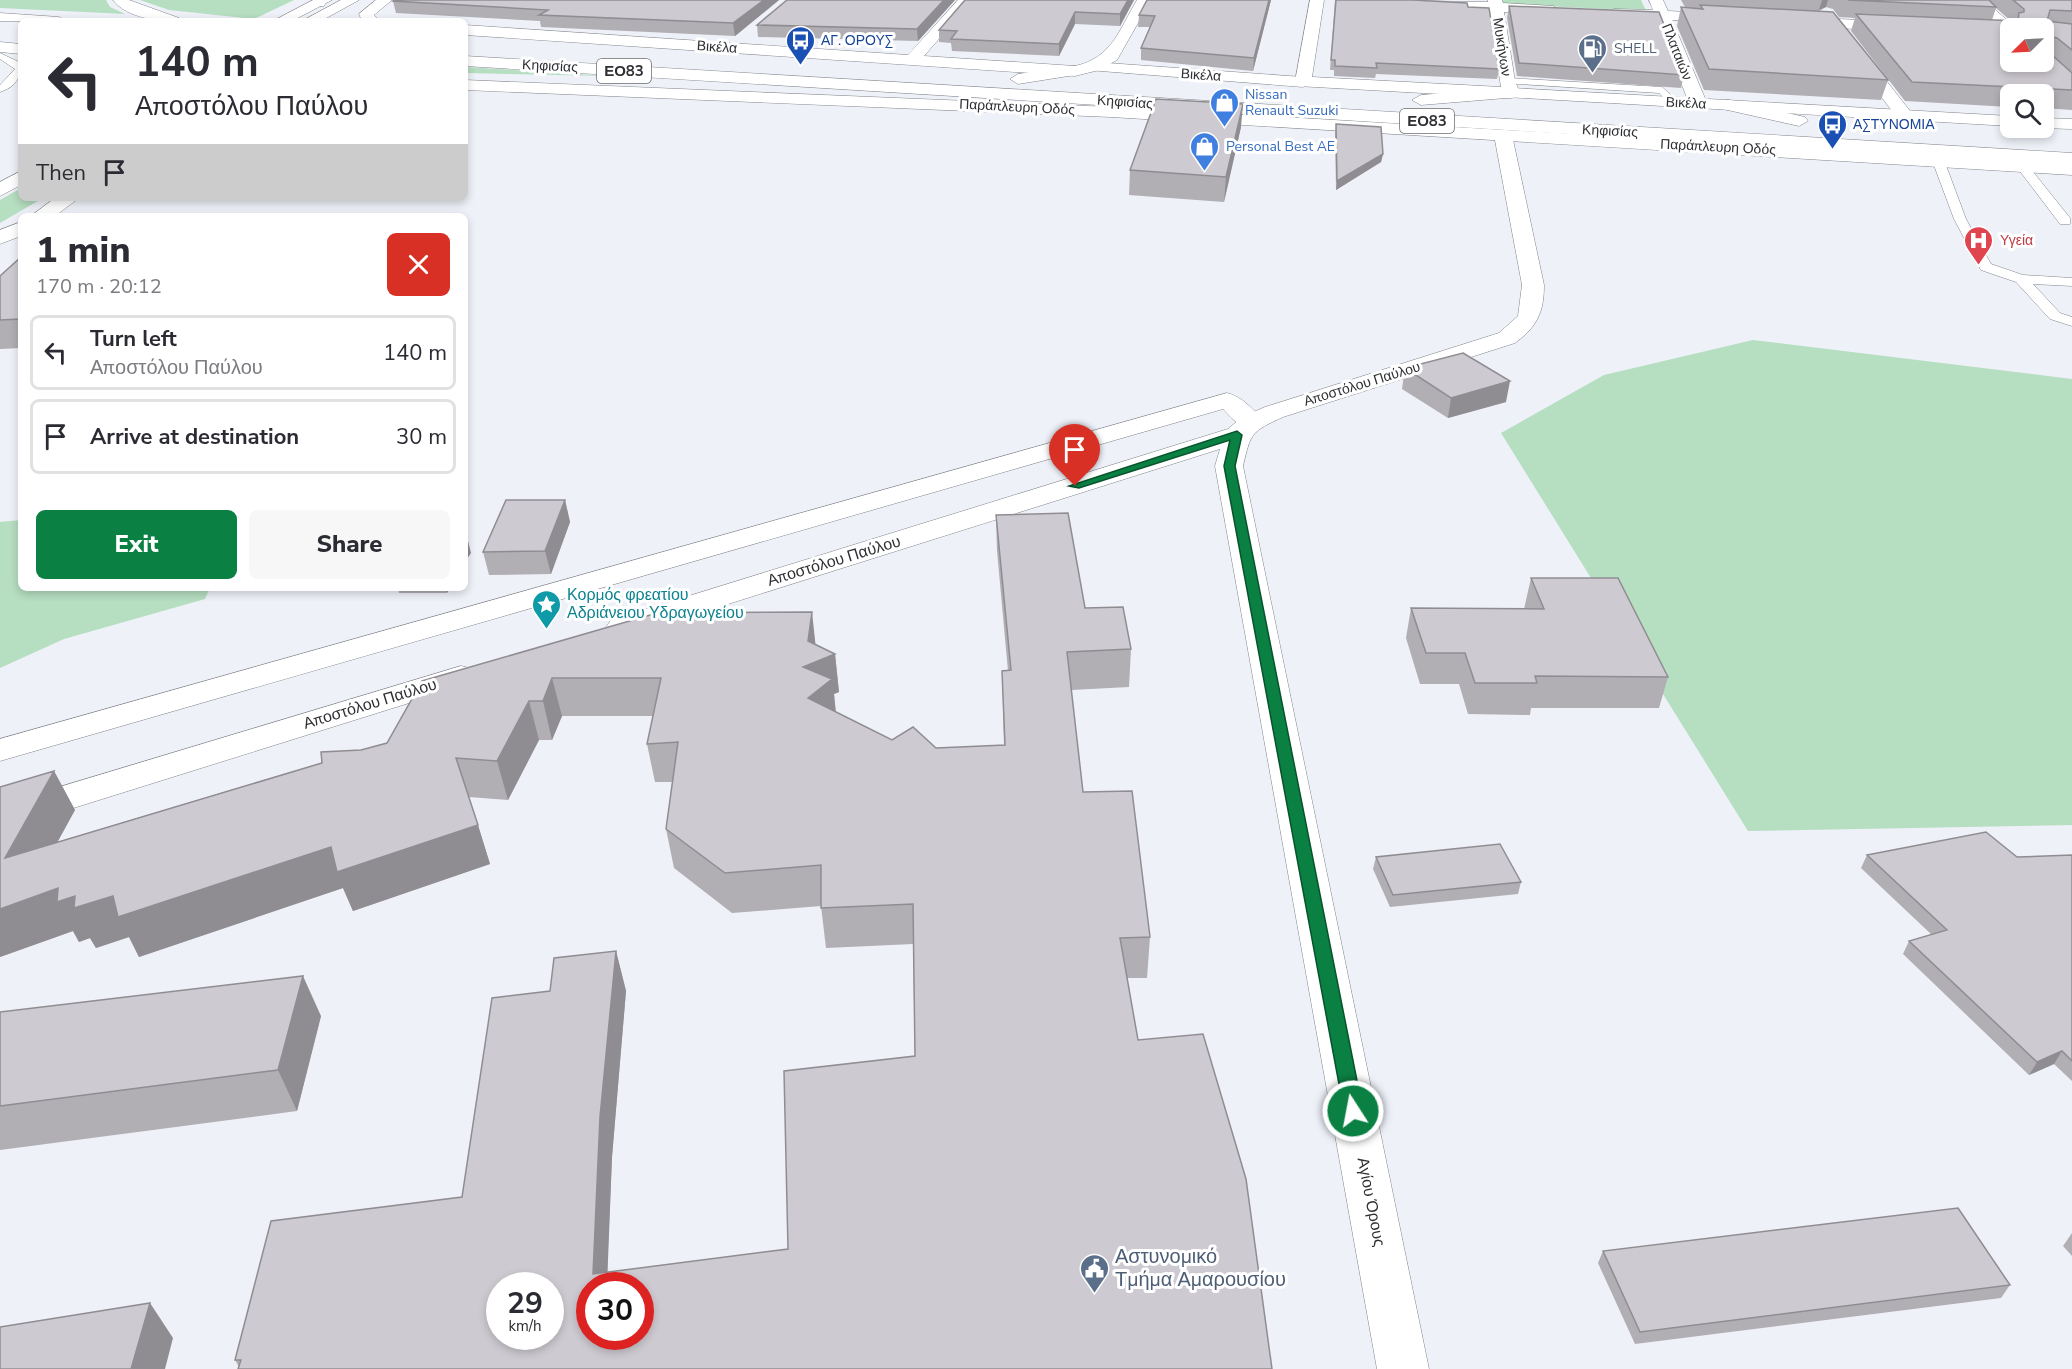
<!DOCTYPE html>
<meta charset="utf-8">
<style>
:root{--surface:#fff;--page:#f7f7f7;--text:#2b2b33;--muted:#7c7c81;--line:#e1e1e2;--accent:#0b8043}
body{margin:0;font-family:"Nunito Sans",sans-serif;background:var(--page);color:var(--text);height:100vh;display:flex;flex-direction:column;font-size:22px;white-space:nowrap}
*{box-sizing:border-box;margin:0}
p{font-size:20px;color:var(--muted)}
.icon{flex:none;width:33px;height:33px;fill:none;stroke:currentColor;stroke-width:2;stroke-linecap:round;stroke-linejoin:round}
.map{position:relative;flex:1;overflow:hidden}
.drawer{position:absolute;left:18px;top:213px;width:450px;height:378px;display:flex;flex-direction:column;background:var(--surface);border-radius:9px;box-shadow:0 3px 9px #0003}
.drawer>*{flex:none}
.banner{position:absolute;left:18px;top:18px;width:450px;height:183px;border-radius:9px;box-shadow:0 3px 9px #0003;background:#fff;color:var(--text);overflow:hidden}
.needle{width:39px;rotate:246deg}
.controls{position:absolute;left:2000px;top:18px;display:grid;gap:12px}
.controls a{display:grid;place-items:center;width:54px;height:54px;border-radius:9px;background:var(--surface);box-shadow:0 3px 9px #0003;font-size:30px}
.speed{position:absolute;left:486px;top:1272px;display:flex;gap:12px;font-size:30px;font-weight:700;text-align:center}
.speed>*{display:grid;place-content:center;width:78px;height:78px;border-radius:50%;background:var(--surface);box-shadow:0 3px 9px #0003;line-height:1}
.speed small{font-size:15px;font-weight:400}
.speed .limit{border:9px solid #d22;background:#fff;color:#111}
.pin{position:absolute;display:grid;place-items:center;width:51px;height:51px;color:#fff;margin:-62px -26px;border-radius:50% 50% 50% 0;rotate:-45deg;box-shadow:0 0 6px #0007}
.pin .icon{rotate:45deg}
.me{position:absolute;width:66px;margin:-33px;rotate:349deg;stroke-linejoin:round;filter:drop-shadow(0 0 4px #0008)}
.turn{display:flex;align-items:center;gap:21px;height:126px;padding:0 18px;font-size:27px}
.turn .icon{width:78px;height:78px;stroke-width:2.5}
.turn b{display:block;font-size:42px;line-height:51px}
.then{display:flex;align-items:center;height:57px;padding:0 18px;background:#0003;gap:12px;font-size:22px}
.round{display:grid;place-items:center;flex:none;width:63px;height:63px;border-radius:9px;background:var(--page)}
.summary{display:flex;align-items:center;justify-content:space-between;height:102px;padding:0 18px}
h1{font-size:36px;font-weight:800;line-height:45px}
.button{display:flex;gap:12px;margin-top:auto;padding:12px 18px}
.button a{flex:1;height:69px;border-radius:9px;background:var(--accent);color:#fff;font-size:24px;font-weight:800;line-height:69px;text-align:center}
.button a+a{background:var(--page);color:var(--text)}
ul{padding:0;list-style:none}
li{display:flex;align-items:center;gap:18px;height:75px;margin:0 12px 9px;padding:0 6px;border:3px solid var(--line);border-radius:9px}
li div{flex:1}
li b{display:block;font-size:22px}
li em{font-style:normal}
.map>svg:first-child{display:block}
.green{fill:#b6dec1}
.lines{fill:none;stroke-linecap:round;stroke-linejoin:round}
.service-casing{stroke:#81848a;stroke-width:1}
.pedestrian-casing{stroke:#81848a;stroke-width:1}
.minor-casing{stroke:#81848a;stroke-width:1}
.tertiary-casing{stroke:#81848a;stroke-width:1}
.secondary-casing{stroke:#81848a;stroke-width:1}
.primary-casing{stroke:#81848a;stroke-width:1}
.service{fill:#fff;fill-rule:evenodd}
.pedestrian{fill:#fff;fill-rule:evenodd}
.minor{fill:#fff;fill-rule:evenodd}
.tertiary{fill:#fff;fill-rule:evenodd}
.secondary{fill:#fff;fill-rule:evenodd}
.primary{fill:#fff;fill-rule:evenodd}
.wall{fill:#b1aeb4;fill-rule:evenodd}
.shaded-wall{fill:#908d92}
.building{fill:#cecad1;stroke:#908d92;stroke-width:1.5;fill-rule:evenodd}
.route{fill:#0b8043;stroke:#07532c;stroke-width:1.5}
.labels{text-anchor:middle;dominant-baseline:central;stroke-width:6;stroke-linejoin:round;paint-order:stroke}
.far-transit-label{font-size:14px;fill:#164399;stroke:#fff;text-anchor:start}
.far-street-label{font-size:14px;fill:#2f3033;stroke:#fff}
.far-service-label{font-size:14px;fill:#4e5e75;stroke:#fff;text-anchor:start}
.far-shop-label{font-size:14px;fill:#366cbe;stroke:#fff;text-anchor:start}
.far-health-label{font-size:14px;fill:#be3a42;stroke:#fff;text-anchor:start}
.shield{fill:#fff;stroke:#6d6e70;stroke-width:1.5}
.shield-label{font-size:15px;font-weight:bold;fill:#2f3033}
.street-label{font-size:16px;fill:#2f3033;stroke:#fff}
.culture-label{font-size:16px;fill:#0d838f;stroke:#fff;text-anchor:start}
.near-service-label{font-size:20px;fill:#4e5e75;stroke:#fff;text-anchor:start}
</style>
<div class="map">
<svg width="2072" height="1369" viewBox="0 0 2072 1369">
<rect width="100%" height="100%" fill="#eef1f8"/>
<path class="green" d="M0 0H106L110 7 125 14 0 8Z
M140 0H294L254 19 169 10Z
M1500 0H1641L1646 11 1501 4Z
M465 67 609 76 465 73Z
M21 188V198H43L0 223V200Z
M1753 340 2072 379V825L1748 831 1501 433 1604 375Z
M21 520V588H210L205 599 64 639 0 668V522Z"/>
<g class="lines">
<defs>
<path id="service" d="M0 53 21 63C21 79 15 87 0 92V85L15 69 0 59Z
M1507 78 1662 87 1679 102 1670 104 1659 93 1503 83V79Z
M1938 156 1944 160 1966 219 1991 264 2023 275 2072 278V286L2033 284 2060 313 2072 317V326L2050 319 2016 282 1981 270 1954 219 1932 160Z
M2022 162 2026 163 2070 218V224H2060L2016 166Z"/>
<path id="pedestrian" d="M1093 62 1303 77 1311 82 1303 87 1088 70 1085 67Z
M1227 393C1241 396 1255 410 1263 422L1260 427C1242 432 1234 420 1223 409L0 761V739Z"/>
<path id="minor" d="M958 0H973L924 56 1075 66C1112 58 1119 30 1137 0H1151L1117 60 1099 70 1075 76 465 35V25L908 55Z
M1310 0H1324L1312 77 1501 87 1489 11 1354 4 1347 0 1488 2V0H1502L1503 3 1553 6 1560 10 1553 14 1504 12 1515 81 1520 93 1512 98 1297 86 1295 82Z
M1649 0H1663L1668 11 1724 14 1731 18 1724 22 1672 20 1707 103 1704 107H1692L1689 103 1656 19 1614 17 1607 13 1614 9 1653 10Z
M1968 0H1984L2016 28H2010V36L2005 34Z
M1800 17 1898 22 1906 27 1898 32 1795 25 1792 22Z
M1857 49 1863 51 1910 111 1913 115 1910 119H1898L1849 54Z
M1503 130 1512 135 1544 285C1544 312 1537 327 1515 343L1283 417C1251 432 1251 432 1243 466L1429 1369H1377L1215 466 1220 449 633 634 622 636 611 634 606 627 611 620 1228 429 1242 417 1265 407 1499 333 1518 316 1522 285 1494 135Z
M461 666 473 669 477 676 473 683 0 831V805Z"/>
<path id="tertiary" d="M376 0H392L374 15 380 21H362L359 14Z
M465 80 1111 107 2072 163V175L1111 117 465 90Z
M1512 88 2010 116V126L1506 97 1504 93Z
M2043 118 2072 119V129L2040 128H2043Z
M55 198H79L55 216H31Z
M21 222V236L0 244V230Z"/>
<path id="secondary" d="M313 0H332L292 21H273Z
M341 0H359L321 21H302Z
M21 171V185L0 196V182Z"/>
<path id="primary" d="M113 0H129L179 18 181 21C160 21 127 19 113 0Z
M313 0H327L324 6H314Z
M0 13 59 17 66 21H0Z
M0 42 21 44V54L0 52Z
M465 56 2072 153V165L465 66Z
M1075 66 1081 68 1083 71 1081 74 1018 84 1010 79 1018 74Z
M1512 88 1520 93 1518 97 1421 105 1412 100 1421 95Z
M1729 100 1805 117 1808 121 1799 126 1723 109 1720 105 1723 101Z"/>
</defs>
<use href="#service" class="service-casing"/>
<use href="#pedestrian" class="pedestrian-casing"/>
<use href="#minor" class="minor-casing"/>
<use href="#tertiary" class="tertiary-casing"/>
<use href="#secondary" class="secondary-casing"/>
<use href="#primary" class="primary-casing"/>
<use href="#service" class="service"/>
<use href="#pedestrian" class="pedestrian"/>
<use href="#minor" class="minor"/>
<use href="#tertiary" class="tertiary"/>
<use href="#secondary" class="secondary"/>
<use href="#primary" class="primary"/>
</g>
<path class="wall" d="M779 0 735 36 541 27 540 21 396 13 393 1Z
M955 0 918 41 758 37 757 25Z
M965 0H1134L1120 26 1075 24 1059 56 952 51 951 43 939 42V30Z
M1271 0 1253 71 1141 60V48L1150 27H1138L1139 15Z
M1335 0 1468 7 1499 69 1497 79 1376 74 1375 78 1334 76V70H1330Z
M1681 0H2072V110L2043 108V94H2010V107L1905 101 1851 31 1855 18 1839 17 1833 9 1826 7 1819 11 1888 80 1881 100 1704 90 1677 26 1681 7H1685ZM1996 8 2011 21 1992 20Z
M1509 6 1684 75 1681 88 1517 76 1507 18Z
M1336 124 1383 154 1381 162 1336 190 1335 133Z
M1241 127 1224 202 1129 195 1130 170Z
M21 257V348L0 349V276Z
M1405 368 1506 402 1448 418 1402 389Z
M565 500 570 522 551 574 489 575 483 552Z
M996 515 1085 608 1131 649 1129 687 1071 690 1083 792 1150 937 1147 978H1127L1138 1040 1246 1179 239 1367 235 1360 462 1197 550 991 616 951 626 991 612 1157 607 1272 788 1249 915 1056 913 944 826 948 821 906 732 913 674 868 666 829 672 782H655L647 744 653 716H562L552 740H539L508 800 469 797 490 864 353 911 343 888 139 957 129 937 96 948 90 938 79 942 73 931 0 957 54 771 75 810 57 842 387 743 422 681 816 644 835 654 839 692 834 694 836 712 892 740 936 748 1004 745 1002 671H1008L997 551Z
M1531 578 1668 677 1659 708H1531L1530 715 1468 714 1459 684H1420L1406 638 1411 608 1524 609Z
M398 588H450L447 593H399Z
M1867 855 2017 857 2072 855V1081L2054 1064 2029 1075 1903 954 1909 941 1932 935 1861 868Z
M1376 857 1521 882 1518 894 1390 907 1373 869Z
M0 1012 321 1016 297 1111 0 1150Z
M2072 1233V1256L2063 1246Z
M1603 1251 2010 1285 2001 1298 1635 1344 1598 1263Z"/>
<path class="shaded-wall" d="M764 0H779L735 36 733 23Z
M944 0H955L918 41 917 29Z
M1128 0H1134L1120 26V14Z
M1269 0H1271L1253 71 1254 58Z
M1822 0H1828L1826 7 1819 10Z
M1075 12V24L1059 56V44Z
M2048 42 2043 54V43Z
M1243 104 1241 127 1224 202 1226 177Z
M1383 154 1381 162 1336 190 1337 181Z
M1510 381 1506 402 1448 418 1451 398Z
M565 500 570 522 551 574 545 551Z
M468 541 471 553 465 562V545Z
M446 588H450L447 593Z
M812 612 816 649 835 654 839 692 834 694 836 717 813 736 803 667 808 641Z
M552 678 562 716 552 740 543 701Z
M529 701 539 740 508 800 497 761Z
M54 771 75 810 27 898 5 858Z
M478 825 490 864 353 911 343 888 139 957 129 937 96 948 90 938 79 942 73 931 0 957V909L58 888 75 896 331 847Z
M616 951 626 991 612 1157 607 1286 593 1274 600 1117Z
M303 976 321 1016 297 1111 278 1070Z
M2062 1051 2054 1064 2029 1075 2037 1062Z
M150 1303 173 1338 165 1369H131Z"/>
<path class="building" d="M394 0H764L733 23 539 15 548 10 393 1Z
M787 0H944L917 29 757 25Z
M965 0H1128L1120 14 1075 12 1059 44 951 39 957 31 939 30Z
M1147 0H1269L1254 58 1141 48 1155 16 1139 15Z
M1336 0H1413L1467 3 1468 7 1489 8 1499 69 1376 63 1377 68 1335 66V60H1331Z
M1848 0H1989L1996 7Z
M2013 0H2072V11L2050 10 2047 21 2072 24V50L2057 38 2049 36 2048 42 2043 43V28H2010V62H2043V47L2072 73V90L1912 82 1856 14 2018 21 2019 13 2024 12V9Z
M1700 5 1833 12 1888 80 1709 69 1681 7 1703 9Z
M1509 6 1659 12 1684 75 1519 63Z
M1156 99 1243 104 1226 177 1130 170Z
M1336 124 1381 127 1383 154 1337 181Z
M21 257V319L0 320V276Z
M1463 353 1510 381 1451 398 1405 368Z
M506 500H565L545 551 483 552Z
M1068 513 1085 608 1123 607 1131 649 1067 652 1083 792 1132 791 1150 937 1120 938 1138 1040 1203 1034 1246 1179 1272 1369H238L241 1360H235L271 1221 462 1197 492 998 550 991 554 958 616 951 600 1117 593 1274 788 1249 784 1071 915 1056 913 904 821 908V865L725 873 666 829 678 742 647 744 661 678H552L543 701H529L497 761 456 758 478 825 337 872 331 847 118 917 113 896 74 908 75 896 57 902 58 888 0 909V787L54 771 5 858 322 763 321 752 361 750 387 743 422 681 657 613 812 612 808 641 835 654 803 667 832 679 808 698 892 740 913 727 936 748 1005 745 1002 671 1011 670 996 515ZM500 1286H550V1336H500ZM590 1286H640V1336H590Z
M1531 578H1618L1668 677 1535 676 1537 683H1475L1465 653H1426L1411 608 1544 609Z
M1986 832 2017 857 2072 855V1061L2062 1051 2037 1062 1909 941 1947 930 1867 855Z
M1500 844 1521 882 1393 895 1376 857Z
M303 976 278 1070 0 1106V1012Z
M1958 1208 2010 1285 1640 1332 1603 1251Z
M150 1303 131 1369H0V1327Z"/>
<path class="route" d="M1237 431 1242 435 1235 466 1363 1111 1360 1117 1353 1119 1347 1117 1344 1111 1224 466 1230 440 1079 488 1069 486Z"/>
<defs>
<symbol id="bus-pin" viewBox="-11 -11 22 30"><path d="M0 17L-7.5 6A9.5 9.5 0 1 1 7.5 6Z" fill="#1a4fb4" stroke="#fff"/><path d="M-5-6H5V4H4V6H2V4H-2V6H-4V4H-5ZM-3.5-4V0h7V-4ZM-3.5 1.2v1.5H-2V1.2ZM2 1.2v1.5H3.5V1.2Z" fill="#fff"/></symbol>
<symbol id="fuel-pin" viewBox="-11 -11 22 30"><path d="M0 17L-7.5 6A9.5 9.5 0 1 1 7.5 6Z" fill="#5c6f8a" stroke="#fff"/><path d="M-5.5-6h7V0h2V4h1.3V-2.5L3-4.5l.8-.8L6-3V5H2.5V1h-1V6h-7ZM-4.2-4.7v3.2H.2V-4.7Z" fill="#fff"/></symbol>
<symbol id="shop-pin" viewBox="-11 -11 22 30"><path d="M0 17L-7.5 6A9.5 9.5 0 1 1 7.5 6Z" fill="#3f7fe0" stroke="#fff"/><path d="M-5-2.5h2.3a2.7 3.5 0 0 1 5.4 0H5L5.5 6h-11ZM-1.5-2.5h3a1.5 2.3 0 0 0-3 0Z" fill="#fff"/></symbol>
<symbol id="hospital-pin" viewBox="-11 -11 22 30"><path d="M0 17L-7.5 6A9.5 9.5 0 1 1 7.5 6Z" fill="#e0444e" stroke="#fff"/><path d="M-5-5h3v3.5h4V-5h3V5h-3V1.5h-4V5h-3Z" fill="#fff"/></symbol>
<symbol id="sight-pin" viewBox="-11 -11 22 30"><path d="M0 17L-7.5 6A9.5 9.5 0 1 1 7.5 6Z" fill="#0f9aa8" stroke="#fff"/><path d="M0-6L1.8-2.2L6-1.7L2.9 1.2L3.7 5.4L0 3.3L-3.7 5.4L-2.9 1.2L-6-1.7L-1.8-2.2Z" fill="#fff"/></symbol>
<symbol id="civic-pin" viewBox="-11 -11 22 30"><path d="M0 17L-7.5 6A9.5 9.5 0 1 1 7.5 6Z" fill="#5c6f8a" stroke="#fff"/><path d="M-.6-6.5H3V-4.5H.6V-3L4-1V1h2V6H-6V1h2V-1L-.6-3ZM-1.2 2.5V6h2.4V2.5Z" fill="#fff"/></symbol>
</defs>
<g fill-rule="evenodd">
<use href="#bus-pin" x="784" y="24" width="33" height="45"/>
<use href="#fuel-pin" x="1576" y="32" width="33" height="45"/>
<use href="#shop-pin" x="1208" y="86" width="33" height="45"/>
<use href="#bus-pin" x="1816" y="108" width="33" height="45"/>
<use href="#shop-pin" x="1188" y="130" width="33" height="45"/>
<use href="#hospital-pin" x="1962" y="224" width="33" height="45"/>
<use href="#sight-pin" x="530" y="588" width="33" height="45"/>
<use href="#civic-pin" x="1078" y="1252" width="33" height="45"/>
</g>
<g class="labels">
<g class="far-transit-label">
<text x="821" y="40">ΑΓ. ΟΡΟΥΣ</text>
<text x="1853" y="124">ΑΣΤΥΝΟΜΙΑ</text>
</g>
<g class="far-street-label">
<text transform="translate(717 47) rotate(4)">Βικέλα</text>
<text transform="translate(1502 47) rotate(81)">Μυκήνων</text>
<text transform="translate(1677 52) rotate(68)">Πλαταιών</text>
<text transform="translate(550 66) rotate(3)">Κηφισίας</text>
<text transform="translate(1201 75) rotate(4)">Βικέλα</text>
<text transform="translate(1125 102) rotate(4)">Κηφισίας</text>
<text transform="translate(1686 103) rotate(3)">Βικέλα</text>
<text transform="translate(1017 107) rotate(3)">Παράπλευρη Οδός</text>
<text transform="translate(1610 131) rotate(3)">Κηφισίας</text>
<text transform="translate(1718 147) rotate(3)">Παράπλευρη Οδός</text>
<text transform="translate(1362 384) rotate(-17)">Αποστόλου Παύλου</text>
</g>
<g class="far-service-label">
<text x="1614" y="48">SHELL</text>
</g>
<g class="far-shop-label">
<text x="1245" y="94">Nissan<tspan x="1245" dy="16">Renault Suzuki</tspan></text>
<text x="1226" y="146">Personal Best AE</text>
</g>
<g class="far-health-label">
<text x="2000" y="240">Υγεία</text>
</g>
<g class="shield">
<rect x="597" y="59" width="54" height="24" rx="4.5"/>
<rect x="1400" y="109" width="54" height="24" rx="4.5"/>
</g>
<g class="shield-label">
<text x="624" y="71">ΕΟ83</text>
<text x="1427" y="121">ΕΟ83</text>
</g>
<g class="street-label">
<text transform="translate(834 561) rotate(-17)">Αποστόλου Παύλου</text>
<text transform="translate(370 704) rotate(-17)">Αποστόλου Παύλου</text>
<text transform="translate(1371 1202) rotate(79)">Αγίου Όρους</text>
</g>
<g class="culture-label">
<text x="567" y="595">Κορμός φρεατίου<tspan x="567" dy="18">Αδριάνειου Υδραγωγείου</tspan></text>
</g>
<g class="near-service-label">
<text x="1115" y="1256">Αστυνομικό<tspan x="1115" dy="23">Τμήμα Αμαρουσίου</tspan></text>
</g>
</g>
</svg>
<div class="controls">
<a><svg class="needle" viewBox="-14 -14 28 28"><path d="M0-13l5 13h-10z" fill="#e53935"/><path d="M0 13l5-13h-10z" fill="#7c7c81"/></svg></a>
<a><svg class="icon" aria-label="search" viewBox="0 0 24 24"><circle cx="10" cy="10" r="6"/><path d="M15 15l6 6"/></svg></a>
</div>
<div class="speed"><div>29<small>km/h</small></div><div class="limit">30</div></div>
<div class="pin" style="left:1075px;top:486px;background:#d93025"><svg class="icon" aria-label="arrive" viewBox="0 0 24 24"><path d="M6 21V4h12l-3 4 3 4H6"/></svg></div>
<svg class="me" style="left:1353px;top:1111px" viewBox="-20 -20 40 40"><circle r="17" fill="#0b8043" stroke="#fff" stroke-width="3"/><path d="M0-11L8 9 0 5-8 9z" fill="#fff"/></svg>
<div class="banner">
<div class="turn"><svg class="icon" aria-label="left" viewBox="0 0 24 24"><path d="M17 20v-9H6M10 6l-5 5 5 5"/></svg><div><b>140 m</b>Αποστόλου Παύλου</div></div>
<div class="then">Then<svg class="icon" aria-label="arrive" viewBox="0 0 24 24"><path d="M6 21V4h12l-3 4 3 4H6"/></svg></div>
</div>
<section class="drawer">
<div class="summary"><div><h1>1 min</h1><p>170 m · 20:12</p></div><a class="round" style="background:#d93025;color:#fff"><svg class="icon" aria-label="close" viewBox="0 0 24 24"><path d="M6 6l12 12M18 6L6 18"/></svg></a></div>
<ul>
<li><svg class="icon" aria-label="left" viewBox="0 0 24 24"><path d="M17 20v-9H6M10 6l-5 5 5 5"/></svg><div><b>Turn left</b><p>Αποστόλου Παύλου</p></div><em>140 m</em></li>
<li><svg class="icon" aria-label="arrive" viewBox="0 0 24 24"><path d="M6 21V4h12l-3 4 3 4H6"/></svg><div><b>Arrive at destination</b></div><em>30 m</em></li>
</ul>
<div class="button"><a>Exit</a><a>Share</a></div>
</section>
</div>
